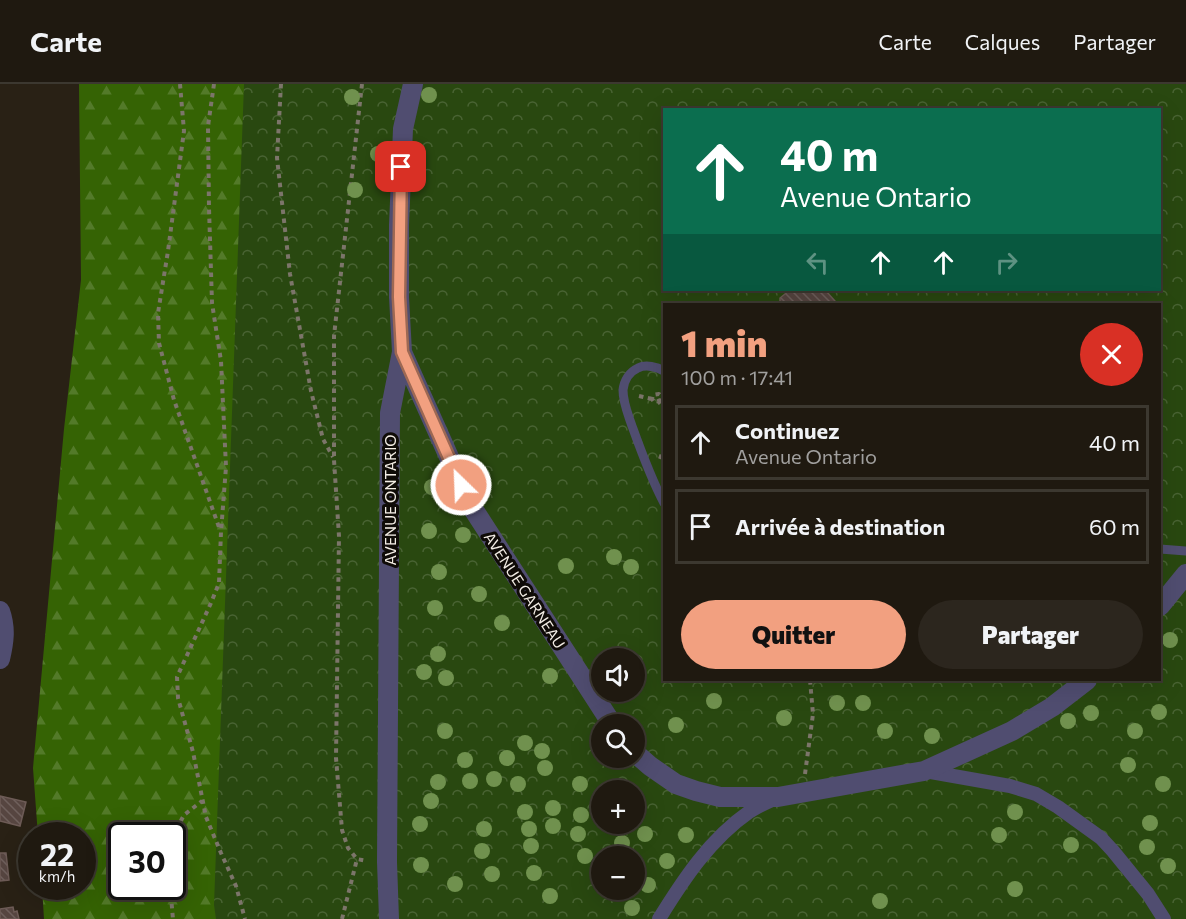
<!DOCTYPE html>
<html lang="fr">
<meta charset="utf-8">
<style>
:root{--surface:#1f1910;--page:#2c261e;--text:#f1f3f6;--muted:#a1a09f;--line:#3c3830;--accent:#f2a080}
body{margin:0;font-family:Commissioner,sans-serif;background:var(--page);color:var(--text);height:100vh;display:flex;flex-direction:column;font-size:22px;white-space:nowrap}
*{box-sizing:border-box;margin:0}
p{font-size:20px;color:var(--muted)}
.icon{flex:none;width:33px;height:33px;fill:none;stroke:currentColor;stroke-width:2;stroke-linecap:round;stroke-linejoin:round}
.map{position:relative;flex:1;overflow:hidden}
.panel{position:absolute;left:663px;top:219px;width:498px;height:378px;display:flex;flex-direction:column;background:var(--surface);border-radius:0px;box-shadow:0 6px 24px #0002,0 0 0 2px var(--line)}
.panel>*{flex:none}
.hud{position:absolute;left:663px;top:24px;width:498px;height:183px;border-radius:0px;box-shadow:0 6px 24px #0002,0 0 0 2px var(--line);background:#0b6e4f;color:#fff;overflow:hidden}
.fabs{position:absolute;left:591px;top:564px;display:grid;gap:12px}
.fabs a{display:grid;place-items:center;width:54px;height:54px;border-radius:50%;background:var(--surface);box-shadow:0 6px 24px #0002,0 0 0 2px var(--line);font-size:30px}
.speed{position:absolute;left:18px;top:738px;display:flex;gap:12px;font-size:30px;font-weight:700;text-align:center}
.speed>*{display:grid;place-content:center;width:78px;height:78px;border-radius:50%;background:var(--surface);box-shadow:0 6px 24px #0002,0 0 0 2px var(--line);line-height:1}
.speed small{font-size:15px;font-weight:400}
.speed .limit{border:3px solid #111;border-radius:9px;background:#fff;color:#111}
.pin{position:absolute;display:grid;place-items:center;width:51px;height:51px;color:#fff;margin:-26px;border-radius:12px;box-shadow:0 3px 9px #0006}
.me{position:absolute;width:66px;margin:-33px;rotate:336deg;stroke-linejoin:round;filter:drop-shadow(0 0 4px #0008)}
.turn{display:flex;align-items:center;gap:21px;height:126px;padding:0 18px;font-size:27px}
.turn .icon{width:78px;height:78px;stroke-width:2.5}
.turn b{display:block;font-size:42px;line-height:51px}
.lanes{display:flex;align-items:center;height:57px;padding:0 18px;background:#0003;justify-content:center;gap:30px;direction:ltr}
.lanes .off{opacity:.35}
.round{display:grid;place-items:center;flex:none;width:63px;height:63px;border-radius:32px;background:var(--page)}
.summary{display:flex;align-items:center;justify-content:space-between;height:102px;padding:0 18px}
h1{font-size:36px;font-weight:800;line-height:45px;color:var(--accent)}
.button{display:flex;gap:12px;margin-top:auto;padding:12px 18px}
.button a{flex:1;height:69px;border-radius:36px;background:var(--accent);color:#111;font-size:24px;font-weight:800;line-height:69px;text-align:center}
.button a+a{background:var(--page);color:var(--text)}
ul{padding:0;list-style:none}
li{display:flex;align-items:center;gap:18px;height:75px;margin:0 12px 9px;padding:0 6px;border:3px solid var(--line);border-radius:0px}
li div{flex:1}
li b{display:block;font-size:22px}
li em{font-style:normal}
header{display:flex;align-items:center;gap:36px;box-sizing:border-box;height:84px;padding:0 30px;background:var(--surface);border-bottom:2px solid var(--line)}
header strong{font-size:28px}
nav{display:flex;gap:33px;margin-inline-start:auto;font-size:21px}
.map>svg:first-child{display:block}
.forest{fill:url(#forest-firs);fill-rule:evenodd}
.park{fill:url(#park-crowns);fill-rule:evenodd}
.building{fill:url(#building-back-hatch);stroke:#6d5b56;stroke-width:1.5}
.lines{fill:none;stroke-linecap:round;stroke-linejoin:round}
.path{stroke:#7c756a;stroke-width:4;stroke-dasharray:4.5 4.5;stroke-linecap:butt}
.service{stroke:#504d70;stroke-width:9}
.pedestrian{stroke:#504d70;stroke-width:14}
.minor{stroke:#504d70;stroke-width:20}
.tree{fill:#70914e}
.route-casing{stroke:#9d6853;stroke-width:15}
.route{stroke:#f2a080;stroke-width:10}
.labels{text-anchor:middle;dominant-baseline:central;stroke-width:6;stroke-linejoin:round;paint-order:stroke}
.street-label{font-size:15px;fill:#f4eee6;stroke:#0f0b07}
</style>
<header>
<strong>Carte</strong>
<nav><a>Carte</a><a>Calques</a><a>Partager</a></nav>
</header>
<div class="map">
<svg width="1186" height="835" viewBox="0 0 1186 835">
<defs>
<pattern id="forest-firs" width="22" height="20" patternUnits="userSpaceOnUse" patternTransform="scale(1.5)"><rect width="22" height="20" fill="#356304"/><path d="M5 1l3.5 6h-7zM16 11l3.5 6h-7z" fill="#537a29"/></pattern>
<pattern id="park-crowns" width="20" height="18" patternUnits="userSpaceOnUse" patternTransform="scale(1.5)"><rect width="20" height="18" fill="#294810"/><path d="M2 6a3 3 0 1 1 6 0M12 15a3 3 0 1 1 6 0" fill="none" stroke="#496333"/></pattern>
<pattern id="building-back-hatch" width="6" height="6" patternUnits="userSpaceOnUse" patternTransform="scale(1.5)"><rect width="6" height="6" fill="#564540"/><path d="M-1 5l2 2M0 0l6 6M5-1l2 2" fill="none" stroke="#6f605c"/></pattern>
</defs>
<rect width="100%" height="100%" fill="#292115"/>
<path class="forest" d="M79 0H290L356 835H44L42 803 82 802V752H38L33 684 64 345 81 196ZM122 752H172V802H122Z"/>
<path class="park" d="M244 0H1186V835H216L214 821ZM664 26H1160V206H664ZM664 220H1160V596H664ZM602 574H634V608H602ZM602 640H634V674H602ZM602 706H634V740H602ZM602 772H634V806H602Z"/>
<path class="building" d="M790 206H825L835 217V220H780V214Z
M0 712 26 718 20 742 0 737Z
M0 769H6L9 796 0 797Z
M13 823 14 828 17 827 19 835H0V825Z"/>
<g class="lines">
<path class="path" d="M180 0 184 47 168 167 158 229 159 259 174 316 220 446
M214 0 208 42 209 124 212 219 221 277 226 383 221 448 219 499 211 519 177 593 178 614 193 668 206 733 221 769 236 802 245 835
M281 0 277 74 290 190 311 307 323 355 333 373
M362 0 334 252V376L339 452 336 674 342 746 348 764 357 775 367 777
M639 312 652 315
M658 317 661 316V312L659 310 653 311 652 315 654 318 658 317 664 324
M660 375 664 364
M805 690 813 630 810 596
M172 753 184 731 202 717
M170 802 173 835
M342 835 357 775"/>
<path class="service" d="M664 287C657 283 646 280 638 284 629 288 624 297 623 306 623 319 628 330 632 342 641 367 651 395 664 419
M1160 465 1186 467"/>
<path class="pedestrian" d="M925 687 1010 702 1036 710 1058 723 1101 754 1113 767 1148 810 1164 835
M659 835C683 796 710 755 749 728 756 723 765 719 774 715"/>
<path class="minor" d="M402 268 470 420 612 640
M1160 522 1186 490
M0 527C6 544 4 558 0 575
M634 668 650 682 676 700 696 707 720 713H778L924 687 1012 647 1052 623 1087 596
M389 835 387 778 390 329 402 268 399 213V141L403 45 413 0"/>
</g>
<g class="tree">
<circle cx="429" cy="11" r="8"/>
<circle cx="352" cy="13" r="8"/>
<circle cx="378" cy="70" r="8"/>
<circle cx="355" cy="106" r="8"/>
<circle cx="432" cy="403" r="8"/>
<circle cx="429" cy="447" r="8"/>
<circle cx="463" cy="451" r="8"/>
<circle cx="614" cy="473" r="8"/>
<circle cx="566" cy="482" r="8"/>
<circle cx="631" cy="483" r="8"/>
<circle cx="439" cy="488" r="8"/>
<circle cx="479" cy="510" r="8"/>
<circle cx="435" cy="524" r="8"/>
<circle cx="502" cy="539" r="8"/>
<circle cx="1170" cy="556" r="8"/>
<circle cx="438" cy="570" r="8"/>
<circle cx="424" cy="588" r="8"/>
<circle cx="550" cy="592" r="8"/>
<circle cx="446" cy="594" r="8"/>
<circle cx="714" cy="617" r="8"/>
<circle cx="837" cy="619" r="8"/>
<circle cx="863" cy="619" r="8"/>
<circle cx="1159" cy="628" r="8"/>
<circle cx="1091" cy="629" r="8"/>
<circle cx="784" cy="634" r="8"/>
<circle cx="1068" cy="637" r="8"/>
<circle cx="676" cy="641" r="8"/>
<circle cx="445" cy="647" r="8"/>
<circle cx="885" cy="647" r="8"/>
<circle cx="1135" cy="647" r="8"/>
<circle cx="932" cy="652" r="8"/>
<circle cx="525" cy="659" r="8"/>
<circle cx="542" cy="667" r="8"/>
<circle cx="507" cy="674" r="8"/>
<circle cx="465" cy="676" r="8"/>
<circle cx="1128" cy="681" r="8"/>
<circle cx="545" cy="684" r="8"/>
<circle cx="494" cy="695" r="8"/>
<circle cx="470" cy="697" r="8"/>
<circle cx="438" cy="698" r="8"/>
<circle cx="518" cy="700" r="8"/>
<circle cx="580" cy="700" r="8"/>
<circle cx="1163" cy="700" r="8"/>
<circle cx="431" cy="717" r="8"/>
<circle cx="553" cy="724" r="8"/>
<circle cx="525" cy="728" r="8"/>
<circle cx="1015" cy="728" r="8"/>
<circle cx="581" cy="731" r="8"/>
<circle cx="1150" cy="739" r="8"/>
<circle cx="420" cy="740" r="8"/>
<circle cx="553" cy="742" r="8"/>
<circle cx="484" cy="745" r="8"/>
<circle cx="529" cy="745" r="8"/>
<circle cx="578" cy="750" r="8"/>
<circle cx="645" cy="750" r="8"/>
<circle cx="686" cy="751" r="8"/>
<circle cx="999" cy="751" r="8"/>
<circle cx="622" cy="759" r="8"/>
<circle cx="1071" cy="761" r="8"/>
<circle cx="531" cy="762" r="8"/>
<circle cx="1147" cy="763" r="8"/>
<circle cx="482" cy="767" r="8"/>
<circle cx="585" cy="772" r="8"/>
<circle cx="667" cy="777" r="8"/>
<circle cx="421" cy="781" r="8"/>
<circle cx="1168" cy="782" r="8"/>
<circle cx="534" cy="789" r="8"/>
<circle cx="492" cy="790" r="8"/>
<circle cx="455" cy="800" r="8"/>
<circle cx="648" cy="801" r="8"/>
<circle cx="1015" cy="805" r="8"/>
<circle cx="550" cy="812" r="8"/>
<circle cx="880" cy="817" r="8"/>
<circle cx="632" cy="824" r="8"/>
</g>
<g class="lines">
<defs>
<path id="route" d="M401 83 399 213 402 268 461 401"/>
</defs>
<use href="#route" class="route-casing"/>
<use href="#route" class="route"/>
</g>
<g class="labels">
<g class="street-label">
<text transform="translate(390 416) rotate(-90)">AVENUE ONTARIO</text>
<text transform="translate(525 506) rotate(57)">AVENUE GARNEAU</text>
</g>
</g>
</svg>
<div class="fabs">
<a><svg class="icon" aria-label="sound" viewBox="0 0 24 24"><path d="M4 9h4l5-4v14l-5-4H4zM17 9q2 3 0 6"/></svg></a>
<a><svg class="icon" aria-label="search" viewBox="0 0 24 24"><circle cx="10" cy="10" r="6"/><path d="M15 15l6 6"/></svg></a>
<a>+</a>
<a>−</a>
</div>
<div class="speed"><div>22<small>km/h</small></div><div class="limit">30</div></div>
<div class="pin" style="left:401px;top:83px;background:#d93025"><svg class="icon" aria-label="arrive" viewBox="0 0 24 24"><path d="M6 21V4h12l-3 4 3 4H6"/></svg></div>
<svg class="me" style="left:461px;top:401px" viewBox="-20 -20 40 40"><circle r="17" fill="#f2a080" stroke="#fff" stroke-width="3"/><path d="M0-11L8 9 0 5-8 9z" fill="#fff"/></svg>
<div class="hud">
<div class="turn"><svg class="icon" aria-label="ahead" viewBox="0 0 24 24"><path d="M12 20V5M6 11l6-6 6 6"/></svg><div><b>40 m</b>Avenue Ontario</div></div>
<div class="lanes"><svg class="icon off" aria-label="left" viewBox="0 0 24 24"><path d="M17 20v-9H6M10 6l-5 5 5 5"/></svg><svg class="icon" aria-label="ahead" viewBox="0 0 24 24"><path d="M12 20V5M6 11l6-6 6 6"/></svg><svg class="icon" aria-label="ahead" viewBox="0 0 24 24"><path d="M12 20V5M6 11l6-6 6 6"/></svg><svg class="icon off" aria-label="right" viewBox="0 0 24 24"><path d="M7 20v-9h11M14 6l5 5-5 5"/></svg></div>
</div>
<section class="panel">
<div class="summary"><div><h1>1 min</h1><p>100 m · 17:41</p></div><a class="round" style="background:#d93025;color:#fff"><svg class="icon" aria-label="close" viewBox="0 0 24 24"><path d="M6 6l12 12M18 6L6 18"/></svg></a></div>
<ul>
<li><svg class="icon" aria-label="ahead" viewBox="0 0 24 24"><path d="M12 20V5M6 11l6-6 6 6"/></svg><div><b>Continuez</b><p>Avenue Ontario</p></div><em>40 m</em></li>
<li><svg class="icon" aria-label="arrive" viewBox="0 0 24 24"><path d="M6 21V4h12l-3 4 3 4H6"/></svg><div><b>Arrivée à destination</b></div><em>60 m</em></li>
</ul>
<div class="button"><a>Quitter</a><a>Partager</a></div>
</section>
</div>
